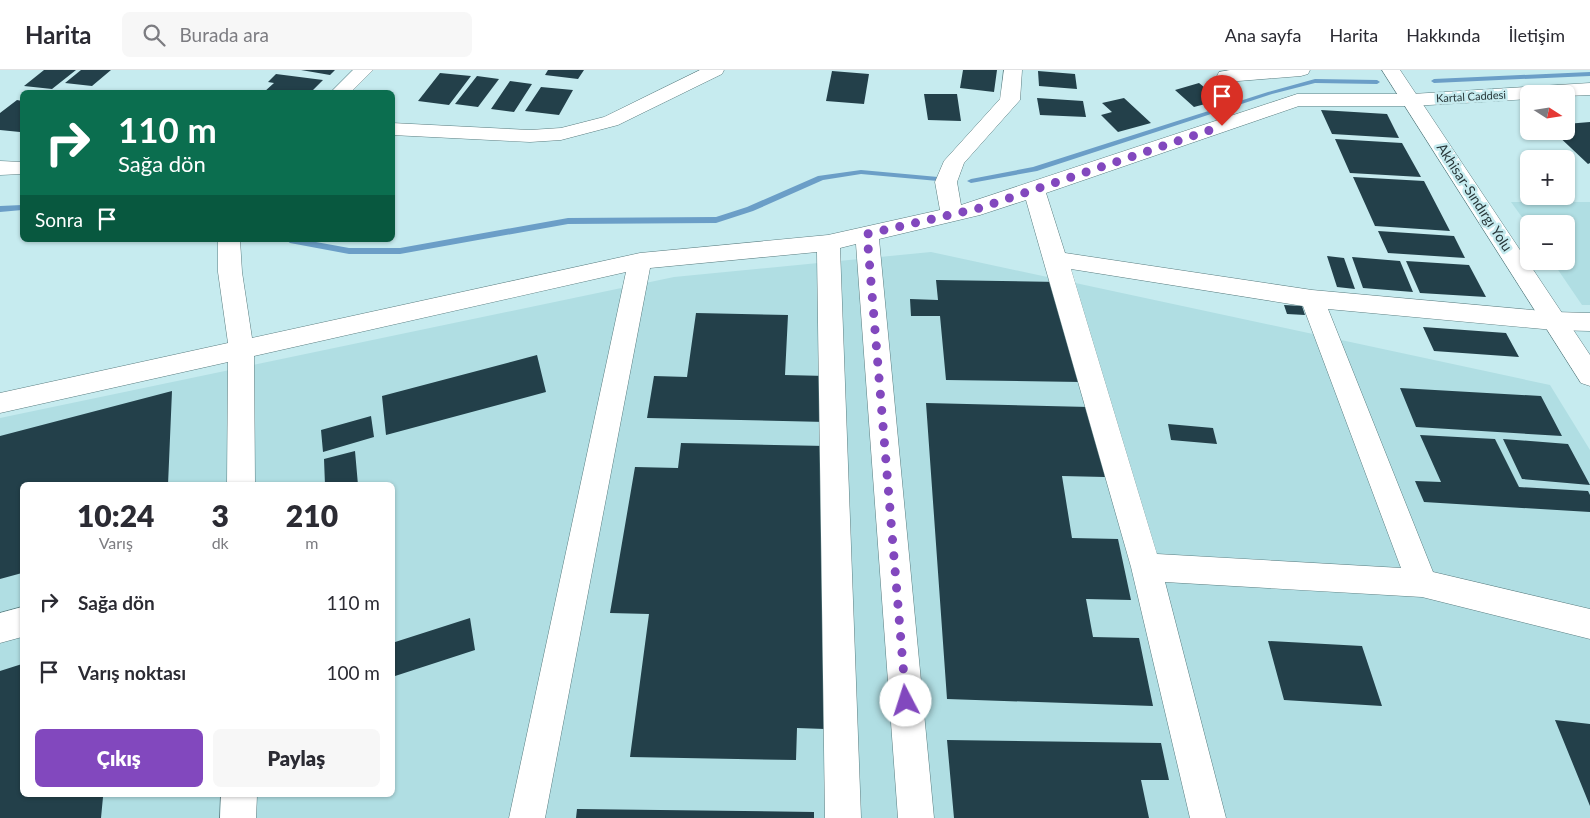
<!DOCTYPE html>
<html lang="tr">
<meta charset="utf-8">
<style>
:root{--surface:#fff;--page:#f7f7f7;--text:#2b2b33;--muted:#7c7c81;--line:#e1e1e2;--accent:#8248be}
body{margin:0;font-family:Lato,sans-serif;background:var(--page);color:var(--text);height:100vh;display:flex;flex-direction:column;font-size:19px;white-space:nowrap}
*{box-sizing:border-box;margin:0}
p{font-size:16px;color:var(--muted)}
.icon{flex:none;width:28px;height:28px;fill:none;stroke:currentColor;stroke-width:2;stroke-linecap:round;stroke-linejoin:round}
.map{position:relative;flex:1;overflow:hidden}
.details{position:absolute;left:20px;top:412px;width:375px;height:315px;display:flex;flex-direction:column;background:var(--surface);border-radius:8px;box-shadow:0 1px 4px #0004}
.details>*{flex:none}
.hud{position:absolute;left:20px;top:20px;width:375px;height:152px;border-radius:8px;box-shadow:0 1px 4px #0004;background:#0b6e4f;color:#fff;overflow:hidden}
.needle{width:32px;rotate:102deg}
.tools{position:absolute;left:1520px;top:15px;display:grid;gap:10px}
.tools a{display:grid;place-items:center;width:55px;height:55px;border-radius:8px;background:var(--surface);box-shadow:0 1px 4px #0004;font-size:25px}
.pin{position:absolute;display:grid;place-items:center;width:42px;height:42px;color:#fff;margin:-51px -21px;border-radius:50% 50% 50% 0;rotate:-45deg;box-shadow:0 0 5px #0007}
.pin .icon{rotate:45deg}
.me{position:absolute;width:55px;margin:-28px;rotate:355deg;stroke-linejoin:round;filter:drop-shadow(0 0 4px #0008)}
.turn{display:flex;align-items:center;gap:18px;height:105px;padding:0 15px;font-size:22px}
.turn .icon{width:65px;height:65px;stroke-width:2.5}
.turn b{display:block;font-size:35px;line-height:42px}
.then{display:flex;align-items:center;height:48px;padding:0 15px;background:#0003;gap:10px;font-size:19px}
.eta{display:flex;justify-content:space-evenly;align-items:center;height:85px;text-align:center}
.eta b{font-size:30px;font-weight:800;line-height:35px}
.button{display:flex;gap:10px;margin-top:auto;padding:10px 15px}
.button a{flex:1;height:58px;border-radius:8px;background:var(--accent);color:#fff;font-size:20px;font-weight:800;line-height:58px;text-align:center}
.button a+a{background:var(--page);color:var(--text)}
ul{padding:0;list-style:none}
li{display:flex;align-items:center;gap:15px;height:70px;padding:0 15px}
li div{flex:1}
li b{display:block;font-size:19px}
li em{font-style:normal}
header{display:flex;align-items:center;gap:30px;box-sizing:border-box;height:70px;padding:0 25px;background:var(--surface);border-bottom:1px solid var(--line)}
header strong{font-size:24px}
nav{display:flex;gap:28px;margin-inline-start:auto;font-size:18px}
.search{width:350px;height:45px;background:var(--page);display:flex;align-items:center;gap:12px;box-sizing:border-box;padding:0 18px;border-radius:8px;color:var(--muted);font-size:19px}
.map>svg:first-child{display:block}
.built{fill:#b0dee3;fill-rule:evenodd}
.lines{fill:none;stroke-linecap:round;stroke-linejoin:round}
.stream{fill:#6b9ec7;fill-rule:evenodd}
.building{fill:#23404a}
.minor-casing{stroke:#5a7d80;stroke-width:1}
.major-casing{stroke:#5a7d80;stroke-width:1}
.minor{fill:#fff;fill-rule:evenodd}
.major{fill:#fff;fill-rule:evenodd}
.route{stroke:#8248be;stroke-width:9;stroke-dasharray:0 16.2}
.labels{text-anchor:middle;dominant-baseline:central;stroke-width:5;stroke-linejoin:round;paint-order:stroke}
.far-street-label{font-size:11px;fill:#273638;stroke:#c6ebef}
.street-label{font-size:14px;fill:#273638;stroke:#c6ebef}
</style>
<header>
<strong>Harita</strong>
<div class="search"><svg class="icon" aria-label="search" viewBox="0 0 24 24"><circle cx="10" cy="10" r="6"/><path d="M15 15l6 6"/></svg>Burada ara</div>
<nav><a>Ana sayfa</a><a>Harita</a><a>Hakkında</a><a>İletişim</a></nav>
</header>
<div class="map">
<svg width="1590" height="748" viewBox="0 0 1590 748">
<rect width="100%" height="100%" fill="#c6ebef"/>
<path class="built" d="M1511 132H1590V235H1582L1552 191H1566V154H1529V157Z
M931 182 1550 315 1590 380V748H0V348L674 207ZM22 415H392V725H22Z"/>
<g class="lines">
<path class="stream" d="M1590 2V6L1434 13 1431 11 1434 9Z
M1315 9 1377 10 1380 12 1377 14 1315 13 1272 24 1037 101 971 113 967 111 971 109 1033 97 1268 22Z
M861 100 938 107 942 109 938 111 861 104 823 110 753 141 716 153 568 154 400 184H349L290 173 286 170H305L349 178H400L568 148 716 147 747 137 818 106Z
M22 135V140L0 142V136Z"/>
</g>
<path class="building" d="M44 0H76L52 19 24 16Z
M81 0H111L92 16 65 13Z
M301 0H335L330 5Z
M548 0H584L578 9 545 5Z
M963 0H997L994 22 960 18Z
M832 1 869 4 864 34 826 31Z
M1038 1 1075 4 1077 19 1039 16Z
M440 3 471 6 449 35 418 31Z
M276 4 323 10 311 22H264L274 13 268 12Z
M477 6 499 9 478 37 455 34Z
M510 11 532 14 514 42 491 39Z
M1199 13 1220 30 1194 37 1175 20Z
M541 17 573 20 559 45 525 41Z
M924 24H957L961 51 928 50Z
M1037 28 1083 31 1086 47 1040 45Z
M1124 28 1151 53 1118 62 1101 45 1112 42 1102 33Z
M17 30 22 31V60L20 62 0 60V43Z
M1321 40 1387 44 1399 68 1332 64Z
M1590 52V93L1588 94 1553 61H1566V54Z
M1335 69 1402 73 1421 107 1350 103Z
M1353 107 1424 111 1450 161 1375 156Z
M1378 161 1454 166 1465 188 1388 183Z
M1327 186 1344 188 1355 219 1337 217Z
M1352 187 1400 191 1413 222 1363 218Z
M1406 191 1469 195 1486 227 1420 223Z
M936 210 1059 212 1081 312 946 310 940 246H911L910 229 938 230Z
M1284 235 1302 236 1305 245 1287 244Z
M696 243 788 245 785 305 826 306V352L647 348 654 306 687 307Z
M1423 257 1506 263 1519 287 1434 281Z
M537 285 546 322 386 365 382 326Z
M1400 318 1541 326 1562 366 1416 357Z
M172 321 168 415H22V503L0 509V366Z
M926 333 1089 337 1105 407 1062 406 1072 468 1118 469 1131 530 1086 529 1093 567 1139 568 1153 636 947 629Z
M371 346 374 367 323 382 321 360Z
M1168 354 1213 358 1217 374 1171 370Z
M1420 365 1495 369 1519 417 1588 421 1590 425V442L1424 432 1415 411 1441 412Z
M1503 369 1568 374 1590 415 1522 409Z
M681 373 826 376 825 659 797 658 796 690 630 687 649 544 610 543 635 397 678 398Z
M355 381 358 415H325L324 389Z
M470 548 475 580 392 607V573Z
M1268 571 1362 576 1382 636 1284 630Z
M22 594V725H108L103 727 101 748H0V601Z
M1555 650 1590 654V736Z
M947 670 1161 673 1169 710H1141L1149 748H954Z
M577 739 814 742V748H576Z"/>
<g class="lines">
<defs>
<path id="minor" d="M353 0H373L351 22H331Z
M700 0H724L722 4 618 55 561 70 530 72 392 65V53L530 60 561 58 604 47Z
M1004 0H1022L1020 30 964 93 957 112 961 135 1297 24H1412L1590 13V25L1566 26V24H1529V29L1412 36H1299L1046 123 1065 183 1312 220 1554 242 1590 243V261L1554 260 1328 239 1433 502 1590 539V569L1422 527 1165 512 1226 748H1190L1131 497 1026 130 980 145 879 169 934 748H898L856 174 840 178 861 748H825L817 182 650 198 545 748H509L626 202 254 286 255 415H227L228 292 0 343V323L228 273 218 202V170H240L242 202 252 268 640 183 828 165 940 140 935 112 944 91 1000 29ZM1071 199 1303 236 1401 498 1157 484Z
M1230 0H1310L1308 4 1301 6 1226 12 1219 10 1217 6 1219 2Z
M0 91 22 92V104L0 105Z
M22 537V567L0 573V543Z
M221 725H257L256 748H220Z"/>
<path id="major" d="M1382 0H1400L1590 285V316L1581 313Z"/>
</defs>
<use href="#minor" class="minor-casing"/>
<use href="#major" class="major-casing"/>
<use href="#minor" class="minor"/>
<use href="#major" class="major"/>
</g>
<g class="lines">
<path class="route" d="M906 631 867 164 980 138 1222 56"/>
</g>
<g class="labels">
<g class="far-street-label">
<text transform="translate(1471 26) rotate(-3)">Kartal Caddesi</text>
</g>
<g class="street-label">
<text transform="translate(1475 127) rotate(57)">Akhisar-Sındırgı Yolu</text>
</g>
</g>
</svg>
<div class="tools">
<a><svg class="needle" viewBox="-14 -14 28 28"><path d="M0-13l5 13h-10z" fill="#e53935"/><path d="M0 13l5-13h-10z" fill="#7c7c81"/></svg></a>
<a>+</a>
<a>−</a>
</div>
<div class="pin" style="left:1222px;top:56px;background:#d93025"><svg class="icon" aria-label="arrive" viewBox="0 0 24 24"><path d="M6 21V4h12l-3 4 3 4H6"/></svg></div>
<svg class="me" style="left:906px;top:631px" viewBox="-20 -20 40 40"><circle r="19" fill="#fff"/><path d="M0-13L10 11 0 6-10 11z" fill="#8248be"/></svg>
<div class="hud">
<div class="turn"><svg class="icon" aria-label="right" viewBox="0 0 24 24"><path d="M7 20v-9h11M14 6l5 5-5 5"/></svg><div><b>110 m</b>Sağa dön</div></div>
<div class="then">Sonra<svg class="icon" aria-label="arrive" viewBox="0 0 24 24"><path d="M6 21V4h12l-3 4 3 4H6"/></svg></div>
</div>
<section class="details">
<div class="eta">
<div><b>10:24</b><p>Varış</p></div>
<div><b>3</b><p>dk</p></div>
<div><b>210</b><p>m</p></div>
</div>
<ul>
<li><svg class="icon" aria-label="right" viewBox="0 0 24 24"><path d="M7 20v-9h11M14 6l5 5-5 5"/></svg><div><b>Sağa dön</b></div><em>110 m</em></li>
<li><svg class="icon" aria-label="arrive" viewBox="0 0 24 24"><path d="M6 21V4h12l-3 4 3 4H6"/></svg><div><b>Varış noktası</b></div><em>100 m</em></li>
</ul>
<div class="button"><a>Çıkış</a><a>Paylaş</a></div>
</section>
</div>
